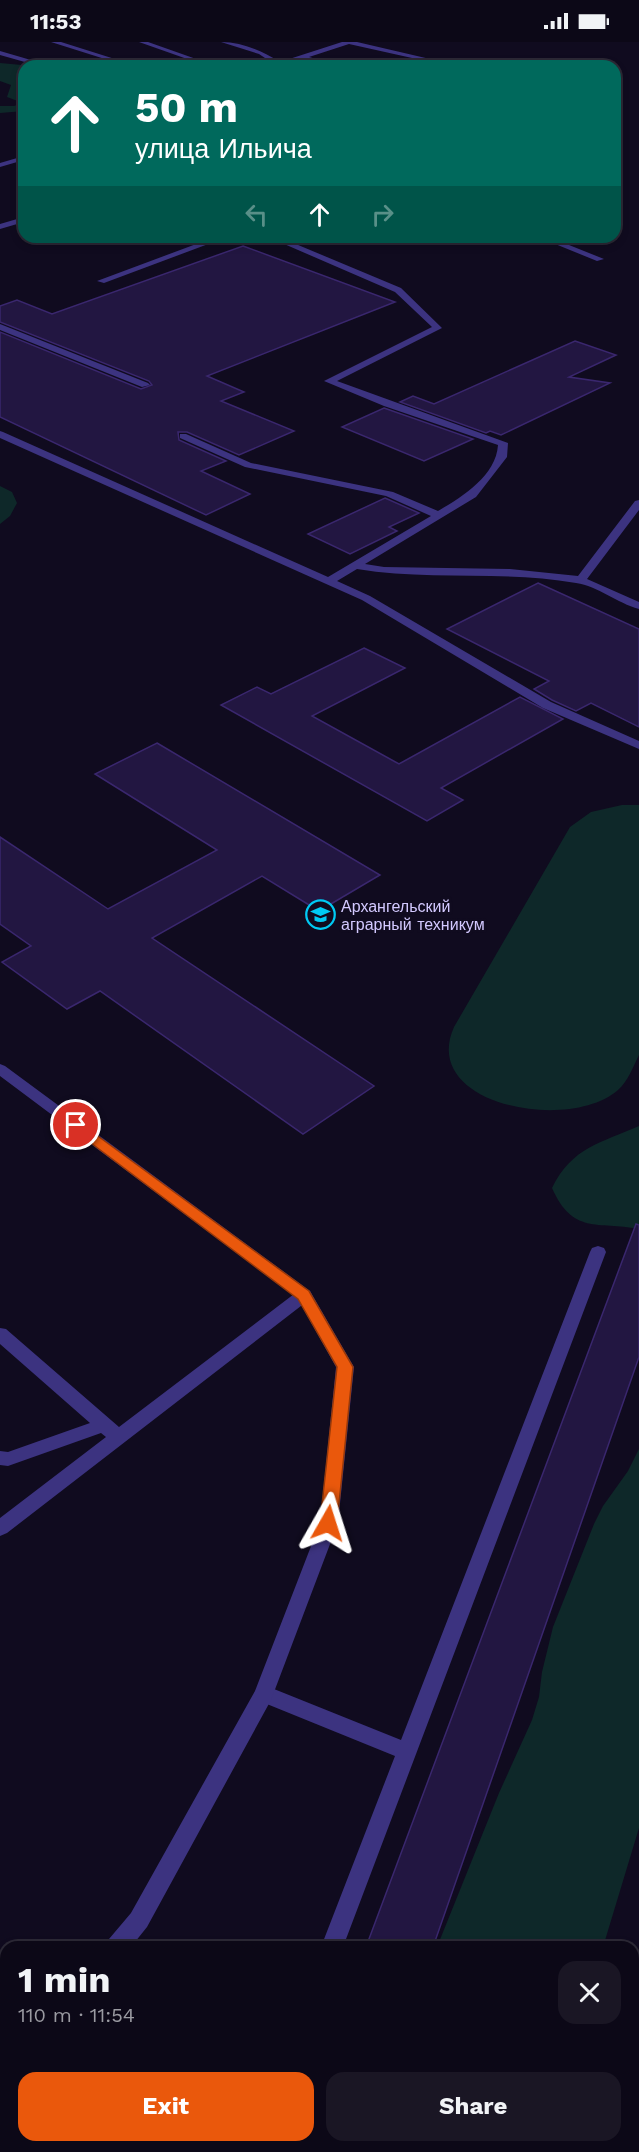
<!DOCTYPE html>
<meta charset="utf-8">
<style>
:root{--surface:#0c0817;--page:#1a1624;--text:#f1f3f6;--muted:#9a9aa1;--line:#2c2936;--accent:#ea580c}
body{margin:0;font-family:"Work Sans",sans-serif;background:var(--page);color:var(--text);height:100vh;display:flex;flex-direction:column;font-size:22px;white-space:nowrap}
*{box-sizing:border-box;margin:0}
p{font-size:20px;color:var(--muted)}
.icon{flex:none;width:33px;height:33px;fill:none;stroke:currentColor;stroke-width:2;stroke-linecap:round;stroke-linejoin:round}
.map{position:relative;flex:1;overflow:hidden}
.details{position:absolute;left:0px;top:1899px;width:639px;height:212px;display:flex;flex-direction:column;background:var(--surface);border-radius:18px 18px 0 0;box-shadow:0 3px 9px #0003,0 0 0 2px var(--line)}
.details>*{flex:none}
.banner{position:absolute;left:18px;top:18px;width:603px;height:183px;border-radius:18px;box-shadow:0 3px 9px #0003,0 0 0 2px var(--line);background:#00695c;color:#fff;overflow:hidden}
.pin{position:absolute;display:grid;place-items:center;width:51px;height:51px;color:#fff;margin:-26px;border:3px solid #fff;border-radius:50%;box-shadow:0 2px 6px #0007}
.me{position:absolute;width:66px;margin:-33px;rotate:6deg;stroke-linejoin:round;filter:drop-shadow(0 0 4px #0008)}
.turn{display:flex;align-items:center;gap:21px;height:126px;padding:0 18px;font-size:27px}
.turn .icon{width:78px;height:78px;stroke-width:2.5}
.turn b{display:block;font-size:42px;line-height:51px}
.lanes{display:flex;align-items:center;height:57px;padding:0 18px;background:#0003;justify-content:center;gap:30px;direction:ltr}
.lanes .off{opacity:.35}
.round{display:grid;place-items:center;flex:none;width:63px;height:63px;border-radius:18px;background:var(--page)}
.head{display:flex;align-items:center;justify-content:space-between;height:102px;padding:0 18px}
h1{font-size:36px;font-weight:700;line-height:45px}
.primary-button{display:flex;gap:12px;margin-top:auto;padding:12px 18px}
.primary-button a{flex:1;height:69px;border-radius:18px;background:var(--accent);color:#fff;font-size:24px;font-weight:700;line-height:69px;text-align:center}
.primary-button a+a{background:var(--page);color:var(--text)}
.status{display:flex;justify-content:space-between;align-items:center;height:42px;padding:0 30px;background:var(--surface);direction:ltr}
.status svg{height:16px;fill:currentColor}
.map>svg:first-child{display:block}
.green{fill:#0e2829}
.building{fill:#221641;stroke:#3a276e;stroke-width:1.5}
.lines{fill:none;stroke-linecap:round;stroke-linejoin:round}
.lane{fill:#3c3380;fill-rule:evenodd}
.street{fill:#3c3380;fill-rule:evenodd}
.route{fill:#ea580c;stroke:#983908;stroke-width:1.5}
.labels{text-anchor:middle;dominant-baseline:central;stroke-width:6;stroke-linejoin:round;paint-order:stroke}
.poi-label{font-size:16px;fill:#d3c9ff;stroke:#100b1f;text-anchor:start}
</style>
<div class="status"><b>11:53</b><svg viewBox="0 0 49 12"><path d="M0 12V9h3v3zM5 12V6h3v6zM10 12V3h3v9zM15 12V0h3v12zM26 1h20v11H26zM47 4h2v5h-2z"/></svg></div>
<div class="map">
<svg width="639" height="2110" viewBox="0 0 639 2110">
<rect width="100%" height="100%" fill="#100b1f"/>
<path class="green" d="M0 21 33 24H24V69L0 71V64H14L23 61 7 55 11 43 0 39Z
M0 444 12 450 17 461 10 474 0 482Z
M622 763H639V1013C633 1025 628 1039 618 1048 569 1091 419 1063 454 985L570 785 591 770Z
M639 1084V1187C597 1179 573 1193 552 1146 572 1105 601 1101 639 1084Z
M639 1407V1786L603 1905H437L499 1751 532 1678 539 1655 542 1630 553 1585 594 1482 603 1464 628 1429Z
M390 2104H542V2105L540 2110H388Z"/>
<path class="building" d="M243 204 395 260 207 334 244 350 221 359 294 389 239 413 187 390H178L179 398 226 419 201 429 250 452 206 473 0 375V290L141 347 152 343 149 339 0 280V264L17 258 52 272Z
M575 299 616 313 569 335 610 341 501 393 490 389 486 391 400 360 413 354 434 362Z
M384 366 473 397 424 419 342 385Z
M385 456 419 471 389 485 397 489 350 512 308 492Z
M538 541 639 587V685L591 661 576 669 552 658 534 647 549 639 447 587Z
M364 606 405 626 312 674 399 722 520 655 563 677 441 746 463 758 427 779 221 663 257 645 271 652Z
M157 701 380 833 319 869 262 834 152 896 374 1044 303 1092 100 949 67 967 2 920 31 904 0 882V795L108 867 217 808 95 732Z
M636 1182 639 1183V1315L433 1905H366Z"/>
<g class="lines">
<path class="lane" d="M51 0H61L137 24H127Z
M139 0H148L216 24H207Z
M221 0C242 0 262 9 280 20L342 0H357L460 24H448L349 2 309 15 342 24C329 24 317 18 303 18 293 17 281 24 270 24L274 22 259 12Z
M0 9 48 23 49 24H39L0 13Z
M24 114V118L0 125V121Z
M24 175V180L0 187V182Z
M215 195H227L104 241 97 239Z
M268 195H279L401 246 442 286 337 339 508 401 507 415 476 455 365 522 384 525 510 527 578 534 635 459 639 458V468L587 537 639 560V567C617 561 598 544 576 541 503 528 429 539 357 527L337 539 370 554 551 660 639 699V707L543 666 362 558 0 396V389L3 390 328 535 431 474 386 454 245 425 180 396V392H186L251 421 393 450 438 469C462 455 496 434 498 403L384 364 324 339 432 285 395 250Z
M538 195H549L604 217 597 219Z
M0 282 148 341 150 343 142 345 0 288Z
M598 1204 604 1206 606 1210 343 1905H321L395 1714 257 1658 254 1652 257 1646 264 1643 401 1698 590 1210 592 1206Z
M304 1247 310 1249 312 1253 310 1257 7 1491 0 1494V1476L106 1395 101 1391 8 1424 0 1423V1409L8 1410 90 1381 0 1302V1286L6 1287 119 1385 298 1249Z
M244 2104H268L266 2110H242Z"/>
<path class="street" d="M0 1022 5 1024 310 1249 354 1325 338 1481 271 1658 147 1885 131 1905H106L109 1897 131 1871 255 1649 320 1481 336 1325 298 1257 0 1034Z
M6 2031V2060L0 2063V2034Z"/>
</g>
<path class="route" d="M76 1078 309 1249 353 1325 337 1481 334 1486 328 1488 323 1486 320 1481 337 1325 298 1257 71 1086 69 1083Z"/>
<defs>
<symbol id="university-ring" viewBox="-11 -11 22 22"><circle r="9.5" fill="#100b1f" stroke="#00caf4" stroke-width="1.5"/><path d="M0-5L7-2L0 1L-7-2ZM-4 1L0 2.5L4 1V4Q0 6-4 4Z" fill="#00caf4"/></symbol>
</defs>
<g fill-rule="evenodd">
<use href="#university-ring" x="304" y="856" width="33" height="33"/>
</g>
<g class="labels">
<g class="poi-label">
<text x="341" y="864">Архангельский<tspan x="341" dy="18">аграрный техникум</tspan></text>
</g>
</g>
</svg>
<div class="pin" style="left:76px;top:1083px;background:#d93025"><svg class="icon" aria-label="arrive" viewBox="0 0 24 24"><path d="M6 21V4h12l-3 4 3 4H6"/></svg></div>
<svg class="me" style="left:328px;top:1481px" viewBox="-20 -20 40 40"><path d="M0-17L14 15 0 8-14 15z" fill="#ea580c" stroke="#fff" stroke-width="4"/></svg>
<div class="banner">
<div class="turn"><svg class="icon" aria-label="ahead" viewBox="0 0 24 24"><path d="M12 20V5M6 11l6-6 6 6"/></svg><div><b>50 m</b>улица Ильича</div></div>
<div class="lanes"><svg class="icon off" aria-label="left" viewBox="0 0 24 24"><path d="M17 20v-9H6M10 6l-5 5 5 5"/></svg><svg class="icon" aria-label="ahead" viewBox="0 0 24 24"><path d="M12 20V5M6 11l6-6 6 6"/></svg><svg class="icon off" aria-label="right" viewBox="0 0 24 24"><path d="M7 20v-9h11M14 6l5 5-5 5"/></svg></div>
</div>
<section class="details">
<div class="head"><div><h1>1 min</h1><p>110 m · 11:54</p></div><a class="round"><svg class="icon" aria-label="close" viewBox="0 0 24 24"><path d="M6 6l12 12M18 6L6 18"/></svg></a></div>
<div class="primary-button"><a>Exit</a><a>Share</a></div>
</section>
</div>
